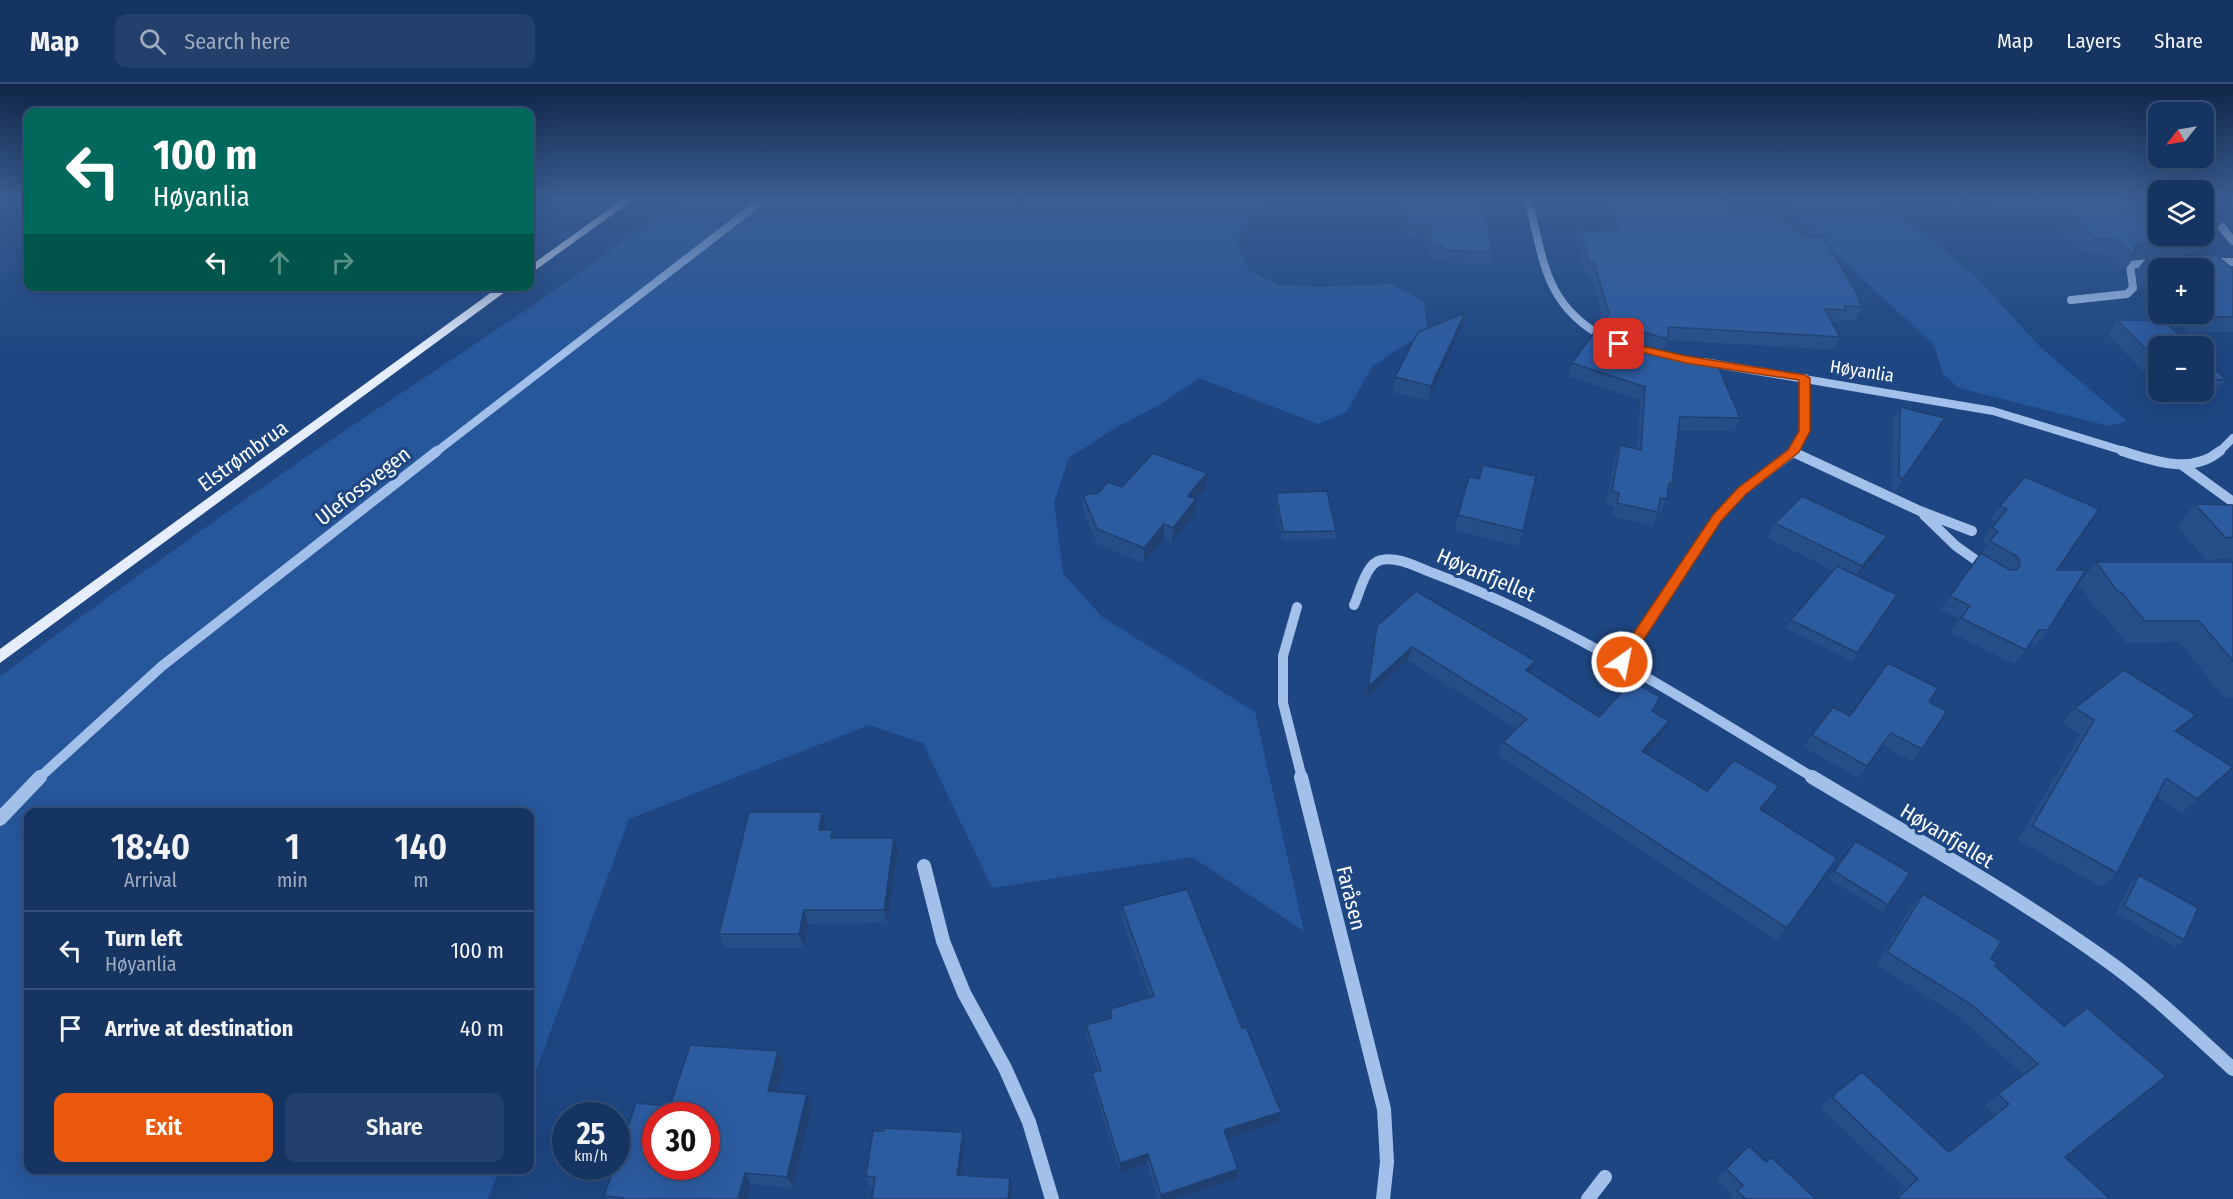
<!DOCTYPE html>
<meta charset="utf-8">
<style>
:root{--surface:#163462;--page:#233f6b;--text:#f1f3f6;--muted:#9eaabe;--line:#354f77;--accent:#ea580c}
body{margin:0;font-family:"Fira Sans Condensed",sans-serif;background:var(--page);color:var(--text);height:100vh;display:flex;flex-direction:column;font-size:22px;white-space:nowrap}
*{box-sizing:border-box;margin:0}
p{font-size:20px;color:var(--muted)}
.icon{flex:none;width:33px;height:33px;fill:none;stroke:currentColor;stroke-width:2;stroke-linecap:round;stroke-linejoin:round}
.map{position:relative;flex:1;overflow:hidden}
.side{position:absolute;left:24px;top:724px;width:510px;height:366px;display:flex;flex-direction:column;background:var(--surface);border-radius:12px;box-shadow:0 6px 24px #0002,0 0 0 2px var(--line)}
.side>*{flex:none}
.banner{position:absolute;left:24px;top:24px;width:510px;height:183px;border-radius:12px;box-shadow:0 6px 24px #0002,0 0 0 2px var(--line);background:#00695c;color:#fff;overflow:hidden}
.needle{width:39px;rotate:239deg}
.fabs{position:absolute;left:2148px;top:18px;display:grid;gap:12px}
.fabs a{display:grid;place-items:center;width:66px;height:66px;border-radius:12px;background:var(--surface);box-shadow:0 6px 24px #0002,0 0 0 2px var(--line);font-size:30px}
.speed{position:absolute;left:552px;top:1018px;display:flex;gap:12px;font-size:30px;font-weight:700;text-align:center}
.speed>*{display:grid;place-content:center;width:78px;height:78px;border-radius:50%;background:var(--surface);box-shadow:0 6px 24px #0002,0 0 0 2px var(--line);line-height:1}
.speed small{font-size:15px;font-weight:400}
.speed .limit{border:9px solid #d22;background:#fff;color:#111}
.pin{position:absolute;display:grid;place-items:center;width:51px;height:51px;color:#fff;margin:-26px;border-radius:12px;box-shadow:0 3px 9px #0006}
.me{position:absolute;width:66px;margin:-33px;rotate:33deg;stroke-linejoin:round;filter:drop-shadow(0 0 4px #0008)}
.turn{display:flex;align-items:center;gap:21px;height:126px;padding:0 30px;font-size:27px}
.turn .icon{width:78px;height:78px;stroke-width:2.5}
.turn b{display:block;font-size:42px;line-height:51px}
.lanes{display:flex;align-items:center;height:57px;padding:0 30px;background:#0003;justify-content:center;gap:30px;direction:ltr}
.lanes .off{opacity:.35}
.eta{display:flex;justify-content:space-evenly;align-items:center;height:102px;text-align:center}
.eta b{font-size:36px;font-weight:600;line-height:42px}
.button{display:flex;gap:12px;margin-top:auto;padding:12px 30px}
.button a{flex:1;height:69px;border-radius:12px;background:var(--accent);color:#fff;font-size:24px;font-weight:600;line-height:69px;text-align:center}
.button a+a{background:var(--page);color:var(--text)}
ul{padding:0;list-style:none}
li{display:flex;align-items:center;gap:18px;height:78px;padding:0 30px;border-top:2px solid var(--line)}
li div{flex:1}
li b{display:block;font-size:22px}
li em{font-style:normal}
header{display:flex;align-items:center;gap:36px;box-sizing:border-box;height:84px;padding:0 30px;background:var(--surface);border-bottom:2px solid var(--line)}
header strong{font-size:28px}
nav{display:flex;gap:33px;margin-inline-start:auto;font-size:21px}
.search{width:420px;height:54px;background:var(--page);display:flex;align-items:center;gap:15px;box-sizing:border-box;padding:0 21px;border-radius:12px;color:var(--muted);font-size:22px}
.map>svg:first-child{display:block}
.green{fill:#26579b}
.lines{fill:none;stroke-linecap:round;stroke-linejoin:round}
.minor-far2{stroke:#a2c0ea;stroke-width:8}
.minor-far1{stroke:#a2c0ea;stroke-width:10}
.minor{stroke:#a2c0ea;stroke-width:14}
.major{fill:#e6eefe;fill-rule:evenodd}
.wall{fill:#264f8a}
.shaded-wall{fill:#1f4070}
.building{fill:#2c5ca0;stroke:#1f4070;stroke-width:1.5;fill-rule:evenodd}
.route{fill:#ea580c;stroke:#983908;stroke-width:1.5}
.labels{text-anchor:middle;dominant-baseline:central;stroke-width:6;stroke-linejoin:round;paint-order:stroke}
.far-street-label{font-size:18px;fill:#fff;stroke:#1d4682}
.street-label{font-size:21px;fill:#fff;stroke:#1d4682}
</style>
<header>
<strong>Map</strong>
<div class="search"><svg class="icon" aria-label="search" viewBox="0 0 24 24"><circle cx="10" cy="10" r="6"/><path d="M15 15l6 6"/></svg>Search here</div>
<nav><a>Map</a><a>Layers</a><a>Share</a></nav>
</header>
<div class="map">
<svg width="2233" height="1115" viewBox="0 0 2233 1115">
<rect width="100%" height="100%" fill="#1d4682"/>
<path class="green" d="M677 115H1321L1285 119 1245 136 1236 159 1250 187 1278 201 1320 203 1390 200 1424 217 1427 246 1373 282 1346 328 1318 340 1199 294 1161 320 1115 344 1069 374 1054 418 1063 489 1102 533 1255 628 1304 847 1192 773 992 804 923 659 869 641 629 735 530 1003V729H28V1086H499L488 1115H0V592C108 513 217 434 328 358 446 278 567 204 677 115Z
M1777 115H1881L1977 194 2041 264 2127 337 2109 342 1959 304 1943 290 1934 261Z"/>
<g class="lines">
<path class="minor-far2" d="M1528 115C1544 176 1544 221 1605 254
M2204 121 2233 157
M2210 178H2233
M2071 216 2127 210 2133 204 2130 181 2155 178
M1704 278 1993 327 2127 368
M436 368 764 115
M1793 368 1805 347V294
M2219 368 2233 354"/>
<path class="minor-far1" d="M2122 367C2154 377 2191 391 2220 367
M1793 368 1920 427 1972 447
M2182 381 2233 418
M1924 431 1956 462 1987 484
M1354 521C1360 508 1366 479 1381 476 1398 472 1417 483 1433 489 1569 540 1691 620 1814 694
M1297 523 1283 572V619L1302 694
M1622 578 1717 434 1742 407 1794 367
M39 694 162 582 437 367"/>
<path class="minor" d="M1301 693 1384 1025 1387 1078 1383 1115
M1812 693C1909 751 2009 807 2102 873 2149 906 2190 946 2233 985
M0 735 40 693
M924 782 943 857 964 909 1005 984 1029 1038 1052 1115
M1588 1115 1605 1093"/>
<path class="major" d="M623 115H634L530 190V182Z
M500 202H513L0 579V565Z"/>
</g>
<path class="wall" d="M1400 115H1482L1493 169 1490 181 1441 178 1440 174H1429L1426 154 1404 153Z
M1598 115H1727L1732 127 1860 214 1859 217 1862 223 1856 236 1842 235 1840 239 1832 238 1840 253 1833 266 1667 256 1663 266 1740 334 1734 347H1679L1672 400 1661 429H1658L1652 442 1612 432 1614 423 1606 421 1615 374 1620 361 1637 365 1640 316 1568 292 1572 279 1602 245 1604 238 1590 192 1585 191 1576 157 1580 145 1609 147Z
M1940 115H2158V152L2202 157 2192 171 2233 185V248H2188L2169 230H2204L2158 184V220L2139 201 2137 186 2146 174H2134L2124 187 2106 170H2086L2057 141 1960 138Z
M2204 115H2233V146L2224 136 2216 146H2204Z
M2117 236 2158 262V303L2108 251Z
M1461 243 1428 317 1392 308 1395 293Z
M2204 274 2226 296 2214 310H2165L2163 308H2204Z
M1900 323 1937 346 1895 407 1892 406 1893 335Z
M1469 393 1479 395 1523 447 1518 462 1454 446Z
M2025 393 2057 486 2048 546 2036 560H2029L2015 580 1951 548 1960 535 1940 526 1988 460 1982 458 1996 438 1991 436 2000 422Z
M1122 403 1206 404 1196 416 1195 430 1172 458 1164 455 1144 479 1097 460 1083 426V411Z
M1276 409 1336 447 1335 455 1282 456 1275 416Z
M2195 420 2233 421V614H2224L2179 558 2126 559 2103 530H2100L2079 500 2096 478H2227L2231 474 2206 476 2177 442Z
M1775 439 1878 467 1857 492 1897 511 1852 577 1786 544 1791 536 1833 486 1767 454Z
M1377 542 1531 589 1599 633 1653 627 1662 650 1645 669 1707 707 1779 702 1770 715 1761 726 1787 844 1777 856 1498 671 1503 658 1517 645 1408 576 1365 616 1374 555Z
M1929 618 1922 665 1912 677 1882 661 1858 694 1804 663 1812 651 1850 632Z
M2075 624 2181 645 2177 648 2233 683 2182 729 2157 712 2117 789 2101 803 2018 756 2080 651 2062 639Z
M826 742V746L835 754 898 768 887 839 808 840 804 864H725L719 850Z
M1856 757 1888 821 1882 828 1828 794Z
M2139 791 2184 856 2175 863 2116 829 2131 798Z
M1923 810 1991 875 1995 882 2064 942 2065 1073 2106 1115H1894L1905 1104 1821 1024 1825 1019 1836 1009 1948 1068 1995 1031 1985 1021 2024 991 1959 933 1876 880 1912 822Z
M1122 822 1279 1038 1227 1054 1238 1085 1236 1095 1176 1115H1158L1147 1080 1120 1089 1093 1000 1092 989 1098 988 1087 953 1086 941 1110 934V925L1150 913 1122 835Z
M778 967 784 980 777 1008 807 1010 812 1022 793 1104 751 1100 747 1115H607L604 1112 670 1022Z
M965 1060 961 1092 1012 1105 870 1103 866 1092Z
M1771 1073 1816 1115H1728L1733 1111 1716 1095 1726 1085 1766 1077Z"/>
<path class="shaded-wall" d="M2142 159 2134 172V163Z
M1465 229 1461 243 1428 317 1431 302Z
M1207 389 1206 404 1196 416 1195 430 1172 458 1173 444 1188 412Z
M1164 440V455L1144 479V464Z
M1887 452 1878 467 1853 497 1862 482Z
M1412 563 1408 576 1365 616 1368 603Z
M1535 577 1530 590 1526 586Z
M2196 631 2181 645 2161 662 2175 647Z
M1669 637 1662 650 1635 680 1642 667Z
M1779 702 1770 715 1751 738 1760 725Z
M822 728 826 742 823 760 819 746Z
M832 746 836 760 831 754Z
M894 754 898 768 887 839 884 826Z
M804 826 808 840 804 864 799 850Z
M778 967 784 980 774 1019 768 1007Z
M807 1010 812 1022 793 1104 787 1093Z
M1281 1028 1279 1038 1222 1056 1224 1046Z
M963 1048 965 1060 960 1102 957 1091Z
M1148 1070 1147 1080 1120 1089V1079Z
M1238 1085 1236 1095 1176 1115H1160L1161 1111Z
M745 1089 751 1100 747 1115H738Z
M1010 1094 1012 1105 1011 1115H1008Z"/>
<path class="building" d="M1403 115H1482L1493 169 1444 166 1443 162H1431L1428 142 1406 141Z
M1606 115H1727L1732 127 1771 124 1806 154 1822 152 1860 214H1857L1862 223 1844 222 1846 226 1825 225 1840 253 1669 243 1667 255 1620 241 1606 234 1609 229 1594 179H1589L1580 145 1618 147Z
M1961 115H2158V152H2195L2202 157 2142 159 2134 163V172L2116 155H2096L2066 126 1968 123Z
M2204 115H2213L2227 132H2204Z
M2216 171 2233 185V233H2199L2195 230H2204V184H2158V196L2149 187 2147 172Z
M1465 229 1431 302 1395 293 1418 248Z
M2117 236H2163L2191 262H2158V278Z
M1598 243 1643 262 1717 280 1740 334 1680 333 1672 400 1669 399 1667 415 1660 414 1658 428 1617 419 1619 409 1612 407 1620 361 1641 366 1645 303 1572 279Z
M2204 274 2226 296 2204 295Z
M1900 323 1945 334 1903 395 1899 393Z
M1153 369 1207 389 1188 412 1196 415 1173 444 1164 440 1144 464 1097 445 1083 411 1098 409 1108 398 1122 403Z
M1483 381 1536 392 1523 447 1458 431 1469 393 1479 395Z
M2025 393 2099 425 2057 486H2086L2048 546H2039L2026 566 1961 534 1970 522 1950 512 1981 469 2010 486H2016L2020 482 2018 473 1990 457 1998 447 1992 444 2007 425 2000 422Z
M1327 407 1336 447 1283 448 1276 409Z
M1802 412 1887 452 1862 482 1775 439Z
M2195 420 2233 421V453L2226 454Z
M2096 478H2233V577L2199 537H2145L2121 508H2118Z
M1837 482 1897 511 1857 569 1791 536Z
M1416 507 1535 577 1526 586 1599 633 1632 597 1660 613 1652 627 1669 637 1642 667 1707 707 1734 676 1779 702 1760 725 1837 774 1787 844 1503 658 1527 635 1412 563 1368 603 1377 542Z
M1888 579 1938 604 1929 618 1947 627 1922 665 1891 649 1867 682 1812 651 1833 623 1850 632Z
M2124 586 2196 631 2175 647 2233 683 2197 715 2166 694 2117 789 2032 742 2094 636 2075 624Z
M749 728H822L819 746H832L831 754H894L884 826H804L799 850H719Z
M1856 757 1910 789 1888 821 1834 787Z
M2139 791 2198 824 2184 856 2124 822Z
M1187 805 1242 944 1246 943 1281 1028 1224 1046 1238 1085 1161 1111 1148 1070 1120 1079 1092 989 1101 987 1086 941 1112 934 1110 925 1154 912 1122 822Z
M1923 810 2001 857 1991 875 1997 879 1995 882 2064 942 2087 924 2166 992 2065 1073 2108 1113 2106 1115H1896L1918 1095 1833 1014 1836 1009 1862 988 1949 1068 2009 1020 1998 1010 2038 980 1972 921 1887 868Z
M690 961 778 967 768 1007 807 1010 787 1093 745 1089 738 1115H624V1114L604 1112 614 1083H616V1077L636 1019 670 1022ZM656 1032H706V1083H656Z
M884 1044 963 1048 957 1091 1010 1094 1008 1115H872L875 1093 866 1092 873 1047H884Z
M1749 1062 1766 1078 1771 1073 1816 1115H1746L1737 1107 1743 1101 1726 1085Z"/>
<linearGradient id="sky" x2="0" y2="1"><stop stop-color="#102648"/><stop offset="0.42" stop-color="#3a5d92"/><stop offset="1" stop-color="#3a5d92" stop-opacity="0"/></linearGradient>
<rect width="2233" height="271" fill="url(#sky)"/>
<path class="route" d="M1619 257 1686 272 1805 291 1810 294V347L1799 368 1746 410 1721 437 1627 581 1622 583 1615 578 1617 574 1713 431 1738 404 1788 366 1799 347V296L1686 279 1616 262V258Z"/>
<g class="labels">
<g class="far-street-label">
<text transform="translate(1862 287) rotate(9)">Høyanlia</text>
</g>
<g class="street-label">
<text transform="translate(243 372) rotate(-36)">Elstrømbrua</text>
<text transform="translate(363 402) rotate(-38)">Ulefossvegen</text>
<text transform="translate(1486 491) rotate(23)">Høyanfjellet</text>
<text transform="translate(1947 752) rotate(31)">Høyanfjellet</text>
<text transform="translate(1351 814) rotate(76)">Faråsen</text>
</g>
</g>
</svg>
<div class="fabs">
<a><svg class="needle" viewBox="-14 -14 28 28"><path d="M0-13l5 13h-10z" fill="#e53935"/><path d="M0 13l5-13h-10z" fill="#9eaabe"/></svg></a>
<a><svg class="icon" aria-label="layers" viewBox="0 0 24 24"><path d="M12 4l9 5-9 5-9-5zM3 14l9 5 9-5"/></svg></a>
<a>+</a>
<a>−</a>
</div>
<div class="speed"><div>25<small>km/h</small></div><div class="limit">30</div></div>
<div class="pin" style="left:1619px;top:260px;background:#d93025"><svg class="icon" aria-label="arrive" viewBox="0 0 24 24"><path d="M6 21V4h12l-3 4 3 4H6"/></svg></div>
<svg class="me" style="left:1622px;top:578px" viewBox="-20 -20 40 40"><circle r="17" fill="#ea580c" stroke="#fff" stroke-width="3"/><path d="M0-11L8 9 0 5-8 9z" fill="#fff"/></svg>
<div class="banner">
<div class="turn"><svg class="icon" aria-label="left" viewBox="0 0 24 24"><path d="M17 20v-9H6M10 6l-5 5 5 5"/></svg><div><b>100 m</b>Høyanlia</div></div>
<div class="lanes"><svg class="icon" aria-label="left" viewBox="0 0 24 24"><path d="M17 20v-9H6M10 6l-5 5 5 5"/></svg><svg class="icon off" aria-label="ahead" viewBox="0 0 24 24"><path d="M12 20V5M6 11l6-6 6 6"/></svg><svg class="icon off" aria-label="right" viewBox="0 0 24 24"><path d="M7 20v-9h11M14 6l5 5-5 5"/></svg></div>
</div>
<section class="side">
<div class="eta">
<div><b>18:40</b><p>Arrival</p></div>
<div><b>1</b><p>min</p></div>
<div><b>140</b><p>m</p></div>
</div>
<ul>
<li><svg class="icon" aria-label="left" viewBox="0 0 24 24"><path d="M17 20v-9H6M10 6l-5 5 5 5"/></svg><div><b>Turn left</b><p>Høyanlia</p></div><em>100 m</em></li>
<li><svg class="icon" aria-label="arrive" viewBox="0 0 24 24"><path d="M6 21V4h12l-3 4 3 4H6"/></svg><div><b>Arrive at destination</b></div><em>40 m</em></li>
</ul>
<div class="button"><a>Exit</a><a>Share</a></div>
</section>
</div>
